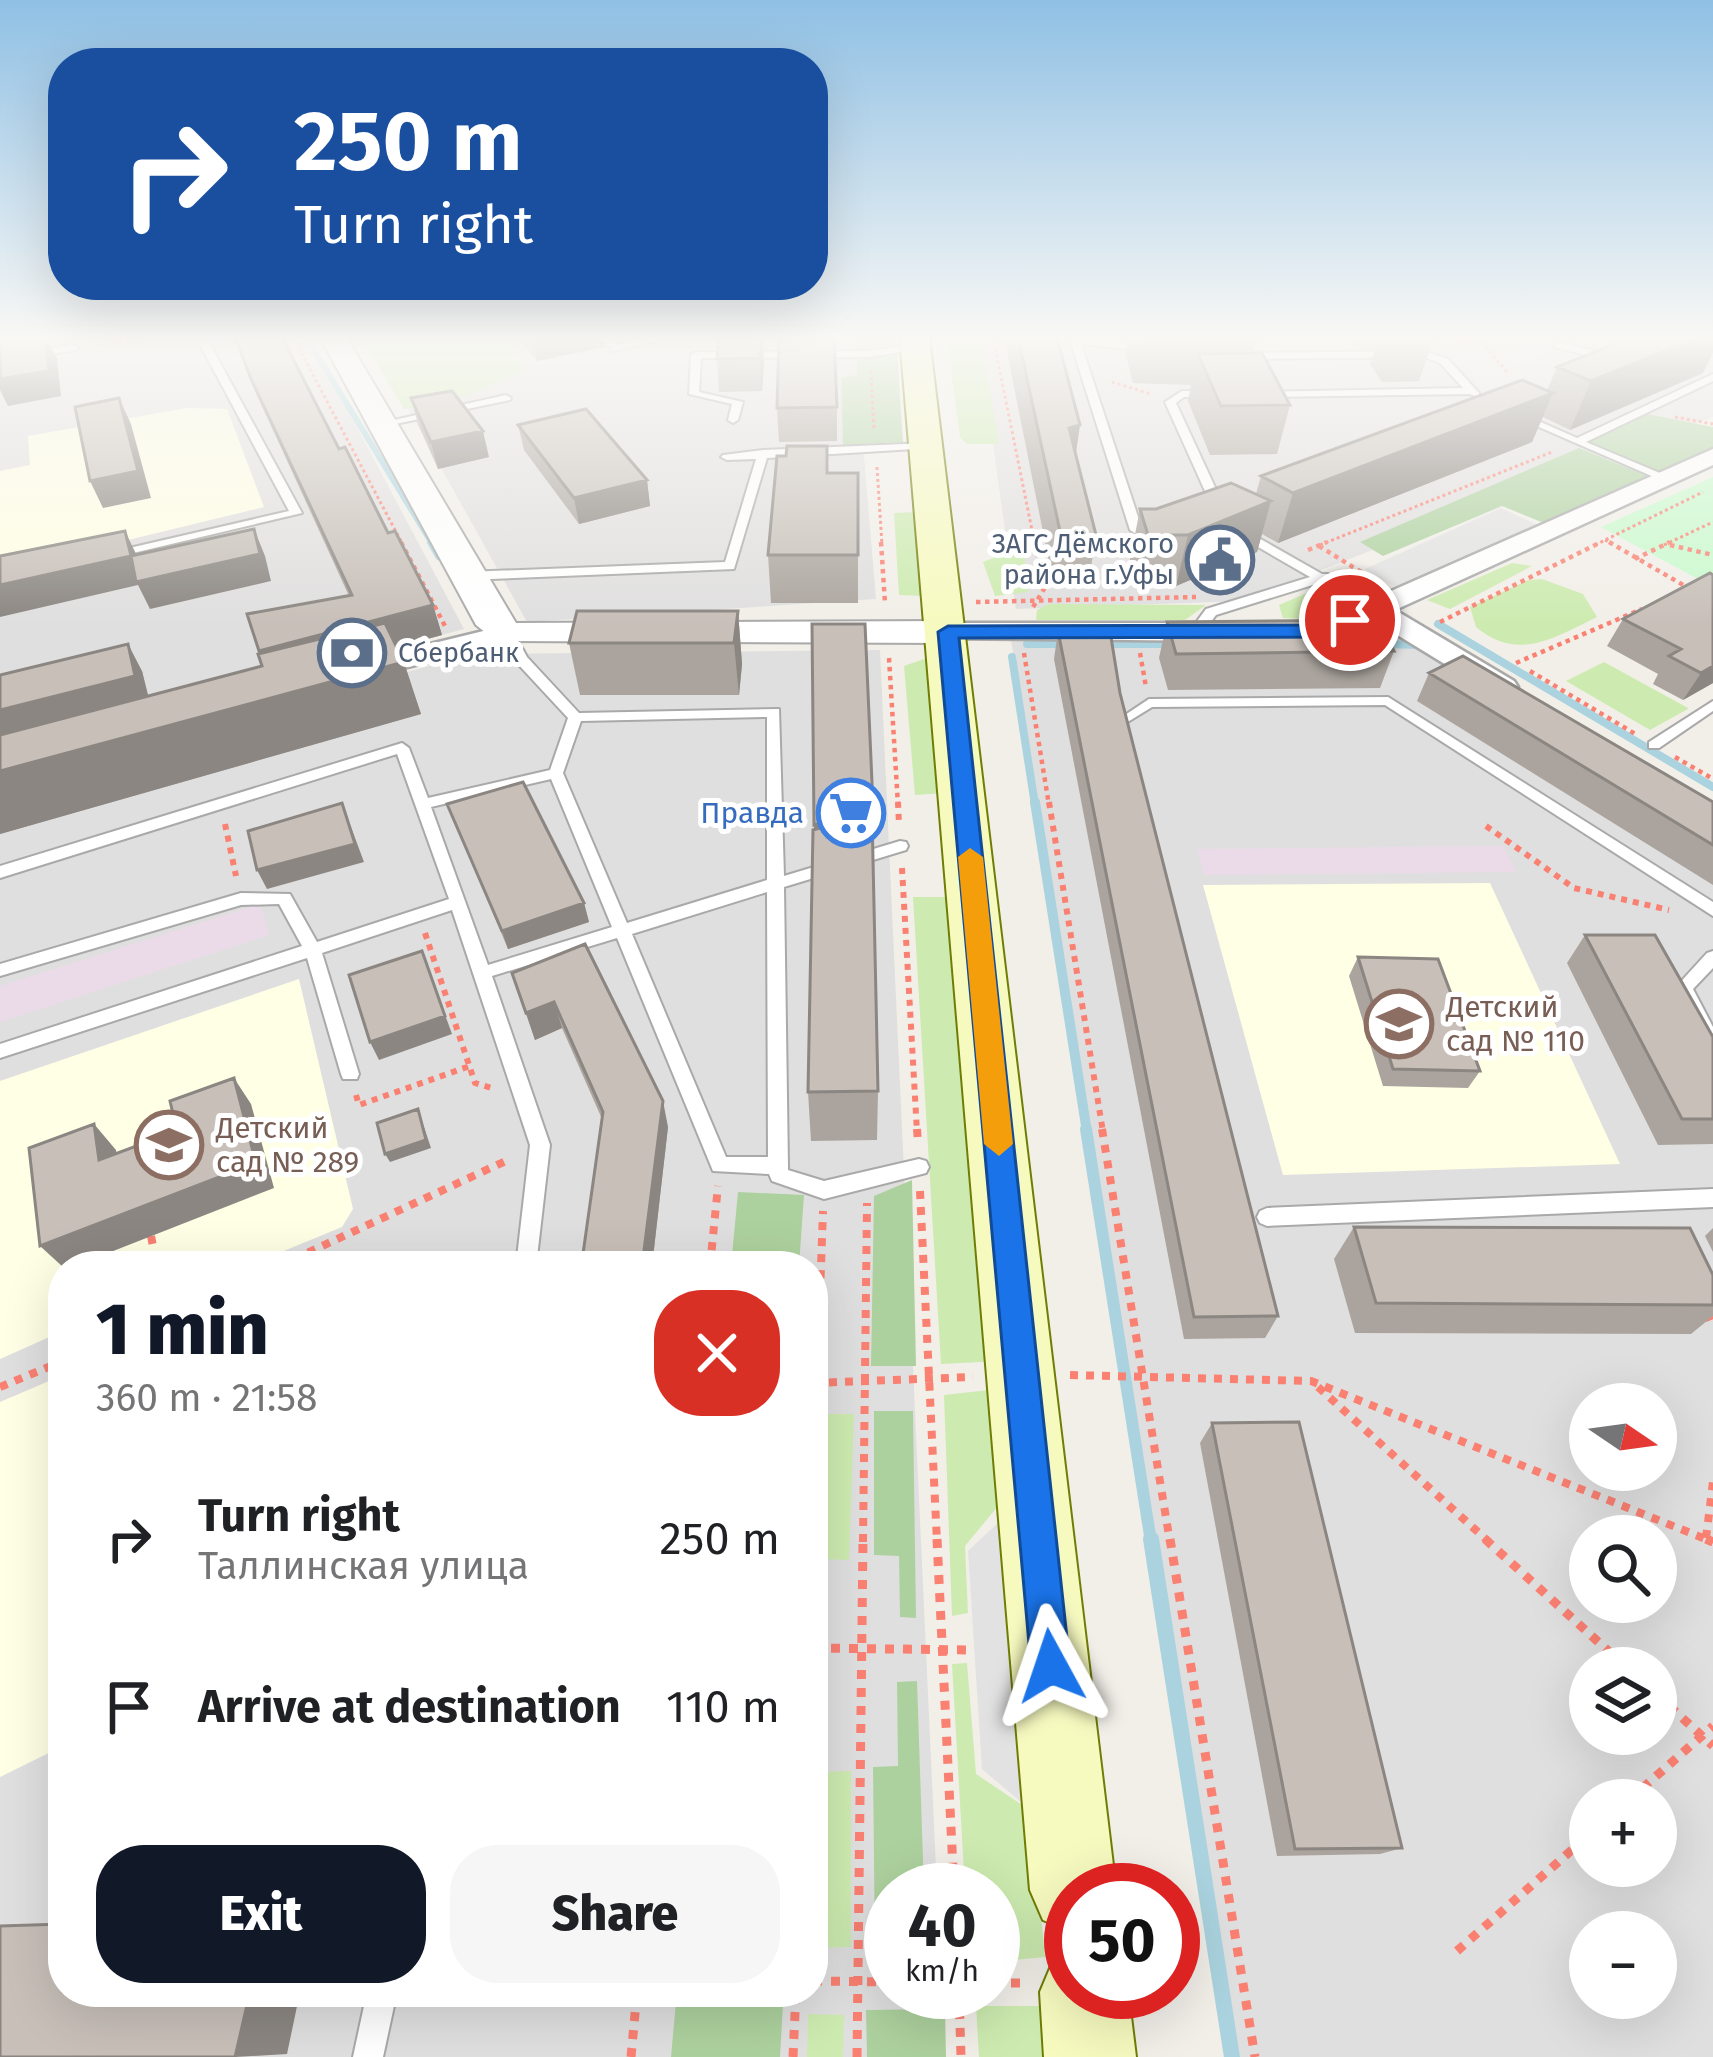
<!DOCTYPE html>
<meta charset="utf-8">
<style>
:root{--surface:#fff;--page:#f6f6f6;--text:#202124;--muted:#757577;--accent:#111827}
body{margin:0;font-family:"Fira Sans",sans-serif;background:var(--page);color:var(--text);height:100vh;display:flex;flex-direction:column;font-size:45px;white-space:nowrap}
*{box-sizing:border-box;margin:0}
p{font-size:39px;color:var(--muted)}
.icon{flex:none;width:66px;height:66px;fill:none;stroke:currentColor;stroke-width:2;stroke-linecap:round;stroke-linejoin:round}
.map{position:relative;flex:1;overflow:hidden}
.panel{position:absolute;left:48px;top:1251px;width:780px;height:756px;display:flex;flex-direction:column;background:var(--surface);border-radius:48px;box-shadow:0 12px 48px #0002}
.panel>*{flex:none}
.guide{position:absolute;left:48px;top:48px;width:780px;height:252px;border-radius:48px;box-shadow:0 12px 48px #0002;background:#1a4fa0;color:#fff;overflow:hidden}
.needle{width:78px;rotate:103deg}
.tools{position:absolute;left:1569px;top:1383px;display:grid;gap:24px}
.tools a{display:grid;place-items:center;width:108px;height:108px;border-radius:50%;background:var(--surface);box-shadow:0 12px 48px #0002;font-size:60px}
.speed{position:absolute;left:864px;top:1863px;display:flex;gap:24px;font-size:60px;font-weight:700;text-align:center}
.speed>*{display:grid;place-content:center;width:156px;height:156px;border-radius:50%;background:var(--surface);box-shadow:0 12px 48px #0002;line-height:1}
.speed small{font-size:30px;font-weight:400}
.speed .limit{border:18px solid #d22;background:#fff;color:#111}
.pin{position:absolute;display:grid;place-items:center;width:102px;height:102px;color:#fff;margin:-51px;border:6px solid #fff;border-radius:50%;box-shadow:0 3px 12px #0007}
.me{position:absolute;width:132px;margin:-66px;rotate:355deg;stroke-linejoin:round;filter:drop-shadow(0 0 9px #0008)}
.turn{display:flex;align-items:center;gap:42px;height:252px;padding:0 48px;font-size:54px}
.turn .icon{width:156px;height:156px;stroke-width:2.5}
.turn b{display:block;font-size:84px;line-height:102px}
.round{display:grid;place-items:center;flex:none;width:126px;height:126px;border-radius:48px;background:var(--page)}
.headline{display:flex;align-items:center;justify-content:space-between;height:204px;padding:0 48px}
h1{font-size:72px;font-weight:800;line-height:90px;color:var(--accent)}
.action{display:flex;gap:24px;margin-top:auto;padding:24px 48px}
.action a{flex:1;height:138px;border-radius:48px;background:var(--accent);color:#fff;font-size:48px;font-weight:800;line-height:138px;text-align:center}
.action a+a{background:var(--page);color:var(--text)}
ul{padding:0;list-style:none}
li{display:flex;align-items:center;gap:36px;height:168px;padding:0 48px}
li div{flex:1}
li b{display:block;font-size:45px}
li em{font-style:normal}
.map>svg:first-child{display:block}
.residential{fill:#e0dfdf;fill-rule:evenodd}
.industrial{fill:#ebdbe8}
.education{fill:#ffffe5}
.grass{fill:#cdebb0}
.forest{fill:#add19e}
.park{fill:#c8facc}
.parking{fill:#e2e2e2}
.lines{fill:none;stroke-linecap:round;stroke-linejoin:round}
.stream-far4{stroke:#aad3df;stroke-width:6}
.stream-far3{stroke:#aad3df;stroke-width:8}
.stream-far2{stroke:#aad3df;stroke-width:10}
.stream-far1{stroke:#aad3df;stroke-width:12}
.stream{stroke:#aad3df;stroke-width:16}
.service-casing{stroke:#a9a9a9;stroke-width:4}
.minor-casing{stroke:#a9a9a9;stroke-width:5}
.tertiary-casing{stroke:#a9a9a9;stroke-width:4}
.secondary-casing{stroke:#707d05;stroke-width:4}
.path-far4{stroke:#fa8072;stroke-width:3;stroke-dasharray:3 3;stroke-linecap:butt}
.path-far3{stroke:#fa8072;stroke-width:4.5;stroke-dasharray:4.5 4.5;stroke-linecap:butt}
.path-far2{stroke:#fa8072;stroke-width:6;stroke-dasharray:6 6;stroke-linecap:butt}
.path-far1{stroke:#fa8072;stroke-width:8;stroke-dasharray:8 8;stroke-linecap:butt}
.path{stroke:#fa8072;stroke-width:9;stroke-dasharray:9 9;stroke-linecap:butt}
.service{fill:#fff;fill-rule:evenodd}
.minor{fill:#fff;fill-rule:evenodd}
.tertiary{fill:#fff;fill-rule:evenodd}
.secondary{fill:#f7fabf;fill-rule:evenodd}
.wall{fill:#aba49e}
.shaded-wall{fill:#8b8681}
.building{fill:#c7bfb8;stroke:#8b8681;stroke-width:3}
.route{fill:#1a73e8;stroke:#114b97;stroke-width:3}
.slow{fill:#f59e0b}
.labels{text-anchor:middle;dominant-baseline:central;stroke-width:10;stroke-linejoin:round;paint-order:stroke}
.far-service-label{font-size:27px;fill:#4e5e75;stroke:#fff;text-anchor:end}
.shop-label{font-size:30px;fill:#366cbe;stroke:#fff;text-anchor:end}
.education-label{font-size:30px;fill:#785e54;stroke:#fff;text-anchor:start}
</style>
<div class="map">
<svg width="1713" height="2057" viewBox="0 0 1713 2057">
<rect width="100%" height="100%" fill="#f2efe9"/>
<path class="residential" d="M0 337H309L464 629 0 755Z
M368 337H854L876 599 527 622Z
M978 337H1713V417L1242 601 1016 609Z
M1406 637 1713 817V2057H1240L1011 640ZM1590 1404H1656V1470H1590ZM1590 1536H1656V1602H1590ZM1590 1668H1656V1734H1590ZM1590 1800H1656V1866H1590ZM1590 1932H1656V1998H1590Z
M880 650 937 1890H891V1992H942L945 2057H0V787L471 654ZM63 1266H813V1992H63Z"/>
<path class="industrial" d="M1503 846 1516 872 1204 875 1197 849Z
M260 904 269 935 0 1022V986Z"/>
<path class="education" d="M187 408 227 409 264 507 0 571V471L30 465 28 436Z
M1490 883 1620 1164 1283 1175 1203 885Z
M299 979 353 1209 342 1227 247 1266H63V1331L0 1359V1081Z
M63 1375V1746L0 1777V1402Z"/>
<path class="grass" d="M360 337H515L521 347 510 350 527 370 458 399 404 409Z
M947 340H981L999 444H967L960 437Z
M918 512 927 596 899 595 894 513Z
M1005 553 1025 558 1028 592 995 596 983 562Z
M1512 563 1532 566 1450 609 1427 600Z
M1542 579 1583 594 1597 617C1554 638 1518 662 1476 627L1470 607 1528 580Z
M1323 586 1338 588 1355 601C1341 626 1308 618 1283 618L1279 605Z
M1049 604 1206 605 1185 620H1036L1037 610Z
M924 659 934 663 945 793 915 795 904 666Z
M1604 662 1688 708V709L1650 730 1566 681Z
M913 897H952L1001 1361 941 1364Z
M998 1389 1008 1494 965 1546 968 1613 952 1616 944 1395Z
M826 1414H854L849 1560 819 1559Z
M967 1663 976 1774 1031 1811 1045 1957 993 1962V1890H965L952 1664Z
M851 1771V1947L816 1948 819 1772Z
M976 2006H1053L1057 2057H979Z
M808 2014 844 2015 843 2057H807Z"/>
<path class="forest" d="M856 337H896L903 442 843 445 841 378 857 375Z
M1647 414 1713 427V450L1659 473 1588 442Z
M1579 448 1650 477 1549 525 1502 506 1383 556 1360 542Z
M912 1180 916 1366H871L874 1196Z
M738 1192 804 1195 799 1266H731Z
M874 1411H913L916 1618 900 1617 899 1556 874 1555Z
M917 1681 924 1890H891V1956L875 1957 873 1767 898 1766 897 1682Z
M676 2002 783 2004 780 2057H671Z
M945 2009 946 2057H867L866 2010Z"/>
<path class="park" d="M1713 477V587L1601 527Z"/>
<path class="parking" d="M1493 337H1539L1559 347 1515 365 1524 378 1484 393 1452 352 1235 354 1232 348 1499 345Z
M1501 508 1548 530 1407 594 1365 569Z
M1034 1489 1068 1842 982 1769 968 1551Z"/>
<g class="lines">
<path class="stream-far4" d="M306 337 433 545"/>
<path class="stream-far3" d="M431 542 439 556
M1438 624 1713 787
M1027 644H1065
M1102 644H1173
M1378 644 1423 645
M1012 657 1035 805"/>
<path class="stream-far2" d="M1035 802 1087 1132"/>
<path class="stream-far1" d="M1086 1129 1151 1542"/>
<path class="stream" d="M1151 1539 1232 2057"/>
<defs>
<path id="service" d="M196 337H206L302 513 112 558V552L289 511Z
M601 337H611L616 345 652 337H673L613 351Z
M1069 337 1150 345 1155 348 1150 351 1081 344 1141 526 1159 525V531L1136 534 1130 530Z
M1557 342 1620 357 1621 359 1616 362 1554 347V343Z
M915 344 918 345V349L869 357 701 358 699 392 743 402 738 420 733 423 728 420 732 404 689 394 691 355 696 352 869 351Z
M73 345 78 348 76 350 0 362V356Z
M1425 351 1448 359 1479 393V397L1469 394 1263 397 1259 396V392L1463 388 1440 363 1424 357 1243 359 1238 356 1243 353Z
M1713 374V381L1586 442 1667 476 1669 478 1663 481 1516 417 1525 415 1577 438Z
M1212 391 1216 392V396L1184 397 1176 403 1226 511 1220 515 1214 511 1165 402 1182 391Z
M506 395 511 398 510 400 381 427 376 424Z
M927 443 931 444V448L767 458 734 569 466 580 460 576 466 572 725 562 756 459 727 460 721 457 723 455 763 450Z
M1243 529 1322 574H1328L1330 578 1380 609 1369 612 1319 583 1216 615 1201 635H1191L1189 632 1206 609 1310 577 1239 536 1237 533Z
M508 630 513 631 527 657 579 713 779 709 784 876 900 841 906 842 908 846 906 850 784 887 788 1166V1170L824 1181 919 1159 926 1161 929 1167 926 1173 824 1199 772 1181 769 1174 713 1171 617 938 492 976 550 1145 536 1266H516L530 1145 452 910 322 953 359 1074 357 1079H343L341 1074 307 958 0 1058V1044L302 946 279 904 241 905 0 976V964L241 893 290 894 317 942 449 899 397 754 0 878V866L402 743 409 748 428 798 550 770 568 718 516 662 501 634ZM767 717V880L627 923 563 773 581 721ZM551 779 612 927 488 965 431 807ZM767 892 768 1157H726L632 934Z
M1388 697 1713 902V916L1385 705 1152 707 1126 723 1119 719 1149 699Z
M1713 701V711L1659 748H1649V742Z
M1713 951V968L1693 989 1713 1027V1052L1707 1050 1675 988 1707 953Z
M1713 1189V1207L1267 1226 1260 1223 1257 1217 1260 1211 1267 1208Z
M367 1992H397L383 2057H353Z"/>
<path id="minor" d="M1713 449V465L1395 610 1514 681 1518 687 1514 693H1492L1373 620C1348 632 1311 653 1288 631L1292 625 1321 622Z
M948 623H1219L1233 632 1219 641 938 638 934 632Z
M508 625 518 628 522 634 518 640 350 681 335 672 340 666Z"/>
<path id="tertiary" d="M320 337H346L516 623 948 621 966 632 948 643 496 641 476 625Z"/>
<path id="secondary" d="M900 337H929L1116 1890H1071V1932L1043 1920 1030 1890Z
M1071 1953V1992H1128L1136 2057H1044L1040 1992 1053 1961Z"/>
</defs>
<use href="#service" class="service-casing"/>
<use href="#minor" class="minor-casing"/>
<use href="#tertiary" class="tertiary-casing"/>
<use href="#secondary" class="secondary-casing"/>
<path class="path-far4" d="M293 337 403 545
M993 337 1035 545
M1478 337 1507 372
M1456 343H1483
M95 345 168 337
M871 371 874 430
M1112 382 1151 394
M1675 417 1713 424
M877 467 882 545
M1605 540 1614 545
M1320 545 1552 452
M1595 545 1703 492
M1664 545 1713 522"/>
<path class="path-far3" d="M401 542 445 626
M881 542 885 603
M1609 542 1690 589
M1670 545 1713 555
M1319 546 1374 580
M1308 550 1327 542
M1635 559 1670 542
M976 602 1196 597
M1033 607 1044 589 1035 542
M1440 622 1601 542
M1024 653 1049 805
M1140 653 1146 687
M889 658 898 805
M1516 663 1642 609
M1530 671 1637 735
M1675 757 1713 779"/>
<path class="path-far2" d="M898 802 899 825
M1049 802 1103 1132
M225 824 236 876
M1486 826 1574 888 1669 910
M902 868 917 1132
M425 933 475 1083 495 1089
M356 1095 359 1105 470 1066"/>
<path class="path-far1" d="M917 1129 918 1142
M1102 1129 1170 1542
M920 1191 937 1542
M151 1236 157 1266
M279 1266 510 1159
M710 1266 718 1186
M1707 1313 1713 1327
M1070 1375 1311 1381 1713 1542
M813 1383 973 1377
M0 1387 63 1361
M1318 1387 1489 1542
M813 1486 823 1211
M1706 1538 1713 1482
M863 1542 867 1203"/>
<path class="path" d="M937 1539 954 1890
M1170 1539 1255 2057
M1485 1539 1627 1668
M1706 1539 1713 1542
M813 1648 974 1650
M1656 1694 1713 1746
M1629 1800 1713 1726
M1457 1951 1590 1834
M813 1981 891 1982
M993 1983H1025
M959 1992 961 2057
M631 2057 637 1992
M793 2057 796 1992
M857 2057 863 1539"/>
<use href="#service" class="service"/>
<use href="#minor" class="minor"/>
<use href="#tertiary" class="tertiary"/>
<use href="#secondary" class="secondary"/>
</g>
<path class="wall" d="M234 337 339 449 388 533 433 605 442 635 397 647 421 714 0 834 142 671 148 696 262 666 349 596 262 406Z
M517 337H602L604 347 537 361Z
M719 337H766L765 347H763L762 391 719 392 717 359Z
M1004 337H1057L1076 455 1096 535 1088 587H1054Z
M1121 337H1252L1255 342 1252 354 1290 405 1277 454 1210 455 1188 401 1191 385 1133 383 1125 352 1127 338Z
M1352 337H1434L1419 381 1382 382 1370 364 1375 349H1360Z
M1557 367 1703 373 1570 430 1543 417 1532 442 1278 543 1262 534 1257 552 1176 586H1137L1130 560 1140 509H1156L1256 494 1261 476 1547 390Z
M411 398 489 457 438 469 418 424Z
M837 407V441L779 442 777 408Z
M518 425 647 480 650 506 579 524 524 450Z
M828 473H858V603H771L768 555Z
M1713 575V683L1683 700 1653 684 1658 674 1607 646 1623 619Z
M738 611 742 664 739 695H580L569 643Z
M1167 622 1394 651 1380 688 1168 690 1159 658Z
M1058 631 1120 693 1278 1316 1265 1338 1184 1339 1054 659Z
M1429 673 1713 802V885L1417 701Z
M447 804 584 903 589 922 508 949Z
M814 830 872 842 878 1091 877 1140 811 1141 808 1092Z
M1585 935 1713 1037V1144L1658 1145 1567 963Z
M585 944 668 1127 652 1266 582 1261 602 1119 562 1028 535 1040 512 973Z
M1358 957 1480 1071 1468 1088 1383 1086 1349 976Z
M1354 1227 1713 1275V1316L1691 1334 1355 1333 1334 1259Z
M1713 1228V1252L1705 1236Z
M1212 1423 1402 1848 1380 1854 1277 1856 1200 1443Z"/>
<path class="shaded-wall" d="M45 337 57 358 61 396 8 406 0 390V379Z
M533 337H602L604 347 537 361Z
M762 337 764 362 762 391 760 358Z
M1700 337H1713V353L1703 373 1570 430 1591 381Z
M1553 393 1532 442 1278 543 1293 493Z
M119 398 131 424 151 498 103 508 90 481Z
M1080 425 1073 474 1069 428Z
M483 431 489 457 438 469 431 442Z
M647 480 650 506 579 524 574 498Z
M1271 501 1257 552 1176 586 1188 535Z
M254 529 265 556 271 581 150 609 138 585 0 617V585L125 531 138 558Z
M433 605 442 635 273 681 259 651Z
M738 611 742 664 739 695 734 643Z
M128 644 142 671 150 703 0 743V710Z
M404 662 421 714 0 834V771Z
M1713 666V683L1683 700 1701 673Z
M342 803 364 862 267 889 257 870Z
M873 805V842L815 862 814 825Z
M584 903 589 922 508 949 502 931Z
M422 951 452 1034 379 1060 370 1042Z
M554 1002 562 1028 535 1040 526 1013Z
M234 1078 251 1104 274 1188 75 1266 63 1267 40 1246 256 1163Z
M663 1101 668 1127 652 1266H642Z
M418 1109 431 1148 390 1162 385 1154Z
M94 1124 116 1150 122 1185 99 1160Z
M250 1992H300L287 2054 235 2057Z"/>
<path class="building" d="M17 337H45L49 371 0 379V340Z
M235 337H282L339 449 345 447 388 533 395 531 433 605 259 651 247 614 352 595 251 379Z
M719 337H762L760 358 717 359Z
M779 337H834L837 407 777 408Z
M1018 337H1057L1080 425 1069 428 1096 535 1061 536Z
M1141 337H1252L1255 342 1141 339Z
M1632 337H1700L1591 381 1557 367Z
M1262 353 1290 405 1221 406 1198 354Z
M1522 380 1553 393 1293 493 1261 476Z
M452 391 483 431 431 442 411 398Z
M119 398 138 471 90 481 75 407Z
M586 409 647 480 574 498 518 425Z
M787 446H827V473H858V555H768L777 456H786Z
M1231 483 1271 501 1188 535H1148L1140 509H1156Z
M254 529 260 554 136 582 131 556Z
M125 531 131 556 0 585V556Z
M1710 573 1713 575V666L1701 673 1669 656 1681 649 1623 619Z
M577 611H738L734 643H569Z
M1378 620 1394 651 1176 654 1167 622Z
M385 623 404 662 0 771V735L262 666 258 654Z
M812 624H865L873 805 814 825Z
M1058 631H1110L1120 693 1278 1316 1194 1317Z
M128 644 135 676 0 710V675Z
M1463 656 1713 802V845L1429 673Z
M523 782 584 903 502 931 447 804Z
M342 803 355 844 257 870 248 831Z
M872 813 878 1091 808 1092 813 830Z
M1585 935H1655L1713 1037V1119H1682Z
M585 944 663 1101 642 1266H557L558 1260 582 1261 603 1112 554 1002 526 1013 512 973Z
M422 951 445 1016 370 1042 349 975Z
M1358 957 1438 959 1480 1071 1393 1069Z
M234 1078 256 1163 40 1246 29 1148 94 1124 99 1160 177 1131 170 1101Z
M418 1109 426 1140 385 1154 377 1123Z
M1354 1227 1690 1228 1713 1275V1305L1376 1303Z
M63 1422V1468L59 1424Z
M1299 1422 1402 1848 1295 1849 1212 1423Z
M63 1924V1992H250L235 2057H0V1926Z"/>
<linearGradient id="sky" x2="0" y2="1"><stop stop-color="#8fc0e4"/><stop offset="0.54" stop-color="#f9f8f5"/><stop offset="1" stop-color="#f9f8f5" stop-opacity="0"/></linearGradient>
<rect width="1713" height="625" fill="url(#sky)"/>
<path class="route" d="M1343 616 1360 620 1326 637 959 638 1070 1666 1065 1679 1051 1685 1037 1679 1031 1666 938 632 948 626 1323 625Z"/>
<path class="slow" d="M970 848 983 857 1013 1144 999 1156 984 1144 958 857Z"/>
<defs>
<symbol id="civic-ring" viewBox="-11 -11 22 22"><circle r="9.5" fill="#fff" stroke="#5c6f8a" stroke-width="1.5"/><path d="M-.6-6.5H3V-4.5H.6V-3L4-1V1h2V6H-6V1h2V-1L-.6-3ZM-1.2 2.5V6h2.4V2.5Z" fill="#5c6f8a"/></symbol>
<symbol id="bank-ring" viewBox="-11 -11 22 22"><circle r="9.5" fill="#fff" stroke="#5c6f8a" stroke-width="1.5"/><path d="M-6-4H6V4H-6ZM0-2.3a2.3 2.3 0 1 0 0 4.6a2.3 2.3 0 1 0 0-4.6Z" fill="#5c6f8a"/></symbol>
<symbol id="supermarket-ring" viewBox="-11 -11 22 22"><circle r="9.5" fill="#fff" stroke="#3f7fe0" stroke-width="1.5"/><path d="M-6-5.5h2.5l.6 2H6L4.5 2H-2.5L-4.4-4H-6ZM-1.5 3.2a1.3 1.3 0 1 0 .1 0ZM3 3.2a1.3 1.3 0 1 0 .1 0Z" fill="#3f7fe0"/></symbol>
<symbol id="school-ring" viewBox="-11 -11 22 22"><circle r="9.5" fill="#fff" stroke="#8d6e63" stroke-width="1.5"/><path d="M0-5L7-2L0 1L-7-2ZM-4 1L0 2.5L4 1V4Q0 6-4 4Z" fill="#8d6e63"/></symbol>
</defs>
<g fill-rule="evenodd">
<use href="#civic-ring" x="1182" y="522" width="76" height="76"/>
<use href="#bank-ring" x="314" y="615" width="76" height="76"/>
<use href="#supermarket-ring" x="813" y="775" width="76" height="76"/>
<use href="#school-ring" x="1361" y="986" width="76" height="76"/>
<use href="#school-ring" x="131" y="1107" width="76" height="76"/>
</g>
<g class="labels">
<g class="far-service-label">
<text x="1174" y="544">ЗАГС Дёмского<tspan x="1174" dy="31">района г.Уфы</tspan></text>
<text x="398" y="653" text-anchor="start">Сбербанк</text>
</g>
<g class="shop-label">
<text x="804" y="813">Правда</text>
</g>
<g class="education-label">
<text x="1446" y="1007">Детский<tspan x="1446" dy="34">сад № 110</tspan></text>
<text x="216" y="1128">Детский<tspan x="216" dy="34">сад № 289</tspan></text>
</g>
</g>
</svg>
<div class="tools">
<a><svg class="needle" viewBox="-14 -14 28 28"><path d="M0-13l5 13h-10z" fill="#e53935"/><path d="M0 13l5-13h-10z" fill="#757577"/></svg></a>
<a><svg class="icon" aria-label="search" viewBox="0 0 24 24"><circle cx="10" cy="10" r="6"/><path d="M15 15l6 6"/></svg></a>
<a><svg class="icon" aria-label="layers" viewBox="0 0 24 24"><path d="M12 4l9 5-9 5-9-5zM3 14l9 5 9-5"/></svg></a>
<a>+</a>
<a>−</a>
</div>
<div class="speed"><div>40<small>km/h</small></div><div class="limit">50</div></div>
<div class="pin" style="left:1350px;top:620px;background:#d93025"><svg class="icon" aria-label="arrive" viewBox="0 0 24 24"><path d="M6 21V4h12l-3 4 3 4H6"/></svg></div>
<svg class="me" style="left:1051px;top:1666px" viewBox="-20 -20 40 40"><path d="M0-17L14 15 0 8-14 15z" fill="#1a73e8" stroke="#fff" stroke-width="4"/></svg>
<div class="guide">
<div class="turn"><svg class="icon" aria-label="right" viewBox="0 0 24 24"><path d="M7 20v-9h11M14 6l5 5-5 5"/></svg><div><b>250 m</b>Turn right</div></div>
</div>
<section class="panel">
<div class="headline"><div><h1>1 min</h1><p>360 m · 21:58</p></div><a class="round" style="background:#d93025;color:#fff"><svg class="icon" aria-label="close" viewBox="0 0 24 24"><path d="M6 6l12 12M18 6L6 18"/></svg></a></div>
<ul>
<li><svg class="icon" aria-label="right" viewBox="0 0 24 24"><path d="M7 20v-9h11M14 6l5 5-5 5"/></svg><div><b>Turn right</b><p>Таллинская улица</p></div><em>250 m</em></li>
<li><svg class="icon" aria-label="arrive" viewBox="0 0 24 24"><path d="M6 21V4h12l-3 4 3 4H6"/></svg><div><b>Arrive at destination</b></div><em>110 m</em></li>
</ul>
<div class="action"><a>Exit</a><a>Share</a></div>
</section>
</div>
